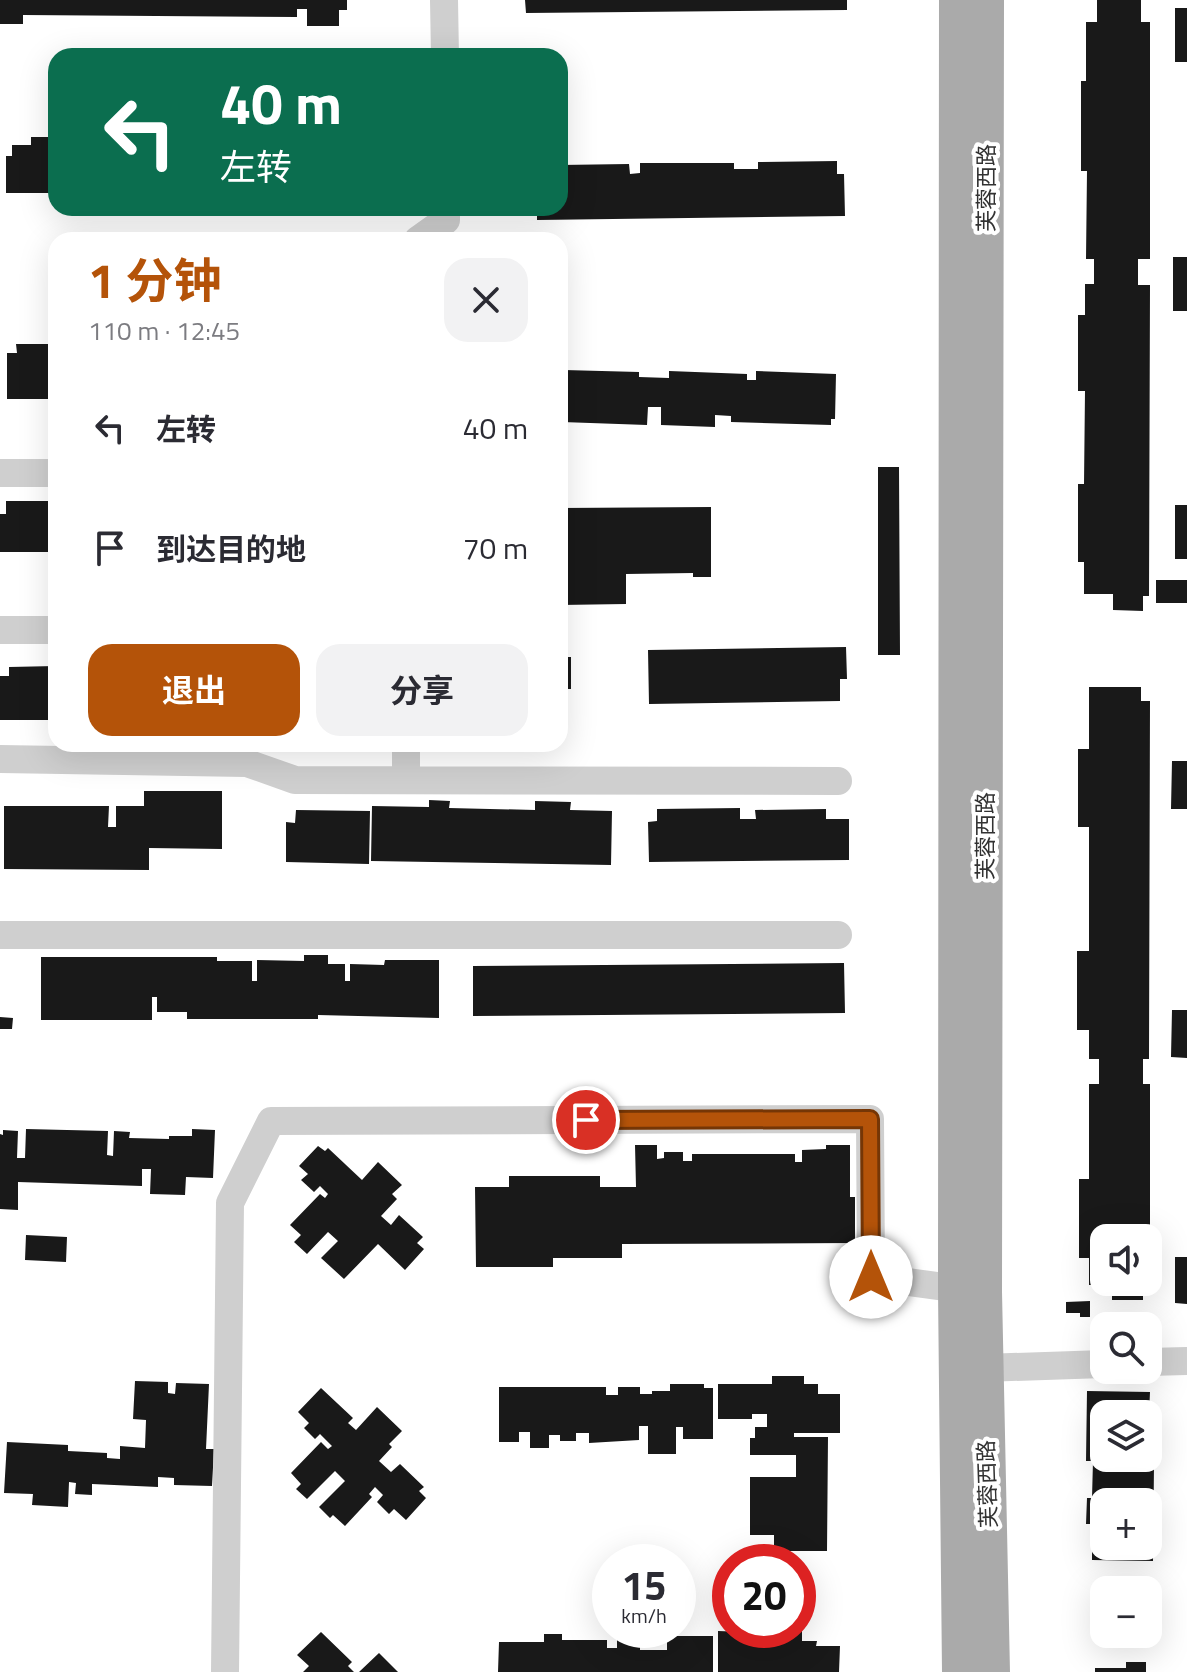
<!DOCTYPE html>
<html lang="zh">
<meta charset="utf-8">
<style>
:root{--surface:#fff;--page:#f2f2f3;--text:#2b2b33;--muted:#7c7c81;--accent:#b45309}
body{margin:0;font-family:"Titillium Web","Noto Sans SC",sans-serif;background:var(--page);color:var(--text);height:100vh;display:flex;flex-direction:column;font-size:30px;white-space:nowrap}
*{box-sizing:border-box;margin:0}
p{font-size:26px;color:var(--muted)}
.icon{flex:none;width:44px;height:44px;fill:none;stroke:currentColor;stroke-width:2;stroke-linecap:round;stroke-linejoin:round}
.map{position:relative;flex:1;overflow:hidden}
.drawer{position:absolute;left:48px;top:232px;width:520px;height:520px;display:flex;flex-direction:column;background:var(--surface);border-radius:24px;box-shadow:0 8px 32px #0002}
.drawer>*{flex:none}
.banner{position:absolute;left:48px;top:48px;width:520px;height:168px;border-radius:24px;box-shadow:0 8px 32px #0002;background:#0b6e4f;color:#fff;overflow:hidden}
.tools{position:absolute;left:1090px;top:1224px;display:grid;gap:16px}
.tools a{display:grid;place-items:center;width:72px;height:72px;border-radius:16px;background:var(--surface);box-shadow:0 8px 32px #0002;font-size:40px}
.speed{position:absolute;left:592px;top:1544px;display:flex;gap:16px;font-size:40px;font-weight:700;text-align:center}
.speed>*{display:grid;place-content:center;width:104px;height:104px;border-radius:50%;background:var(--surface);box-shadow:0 8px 32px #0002;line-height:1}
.speed small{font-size:20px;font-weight:400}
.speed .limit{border:12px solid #d22;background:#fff;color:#111}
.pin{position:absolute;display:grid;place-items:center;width:68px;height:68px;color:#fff;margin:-34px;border:4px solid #fff;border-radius:50%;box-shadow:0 2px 8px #0007}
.me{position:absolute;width:88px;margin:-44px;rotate:0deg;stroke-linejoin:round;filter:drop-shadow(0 0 6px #0008)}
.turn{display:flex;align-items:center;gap:28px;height:168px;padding:0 40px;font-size:36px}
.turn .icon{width:104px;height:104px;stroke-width:2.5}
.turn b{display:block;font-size:56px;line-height:68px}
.round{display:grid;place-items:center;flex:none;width:84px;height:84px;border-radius:24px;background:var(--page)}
.headline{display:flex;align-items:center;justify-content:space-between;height:136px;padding:0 40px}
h1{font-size:48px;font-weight:700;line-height:60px;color:var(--accent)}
.action{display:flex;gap:16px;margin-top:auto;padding:16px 40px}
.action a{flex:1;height:92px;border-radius:24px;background:var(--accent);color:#fff;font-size:32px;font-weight:700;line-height:92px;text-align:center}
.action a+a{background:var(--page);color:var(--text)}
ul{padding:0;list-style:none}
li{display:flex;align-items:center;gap:24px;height:120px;padding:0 40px}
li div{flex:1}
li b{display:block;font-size:30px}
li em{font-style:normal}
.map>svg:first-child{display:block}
.building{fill:#191919;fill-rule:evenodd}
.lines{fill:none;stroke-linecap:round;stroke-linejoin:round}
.minor{stroke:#cfcfcf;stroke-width:28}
.major{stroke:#aaa;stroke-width:36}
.route-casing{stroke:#753606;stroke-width:20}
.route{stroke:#b45309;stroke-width:14}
.labels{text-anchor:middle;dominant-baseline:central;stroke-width:8;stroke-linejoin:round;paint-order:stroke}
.street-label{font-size:22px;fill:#323232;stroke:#fff}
</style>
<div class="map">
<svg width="1187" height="1672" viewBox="0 0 1187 1672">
<rect width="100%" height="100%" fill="#fff"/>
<path class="building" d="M0 0H347V10H339V26H307V9H297V17L23 15V24H0Z
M525 0H847V10L526 13Z
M1097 0H1141V22H1150V259H1138V285H1150L1149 596H1143V611L1113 610V594H1084V562H1078V484H1084L1085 391H1078V315H1085V284H1094V259H1086L1087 171H1081V81H1086V22H1097Z
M1175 8H1187V62H1175Z
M31 137H56V193H6V156H12V145H31Z
M837 161V174H844L845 216 537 220V208H560V165L629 164 630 174 640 173V163H734V169H758V162Z
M343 208H376V214H343Z
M1173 257H1187V311H1173Z
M16 344H56V399H7V353H17Z
M564 370 639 372V377L669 378V371L747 374V380H756V371L836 374 835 419H831V425L731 422V416L715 415V427L661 425V407H648L647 425 562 422Z
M878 467H899L900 655H878Z
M6 501H56V552H0V514H6Z
M1175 505H1187V559H1175Z
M711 507V577H693V573L626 574V604L560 605V508Z
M1156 580H1187V603H1156Z
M846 647 847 679H840V701L649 704 648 650Z
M560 657H571V689H560Z
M56 666V720H0V676H9V667Z
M1089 687H1141V701H1150L1149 1059H1143V1084H1150V1238H1104V1282H1150V1285H1143V1300H1112V1285H1089V1258H1079V1179H1089V1084H1099V1059H1089V1030H1077V951H1089V827H1078V749H1089Z
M1172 761H1187V809H1171Z
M144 791H222V849L149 848V870L4 869V806H109L108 827H116V806H144Z
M429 800 450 801 449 808 535 810V801L571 802 570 810 612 811 611 865 371 861 372 806 429 807Z
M740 808V819H756L755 810 826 809V819H849V860L649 862 648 822 657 821V809Z
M296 810 370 811 369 864 286 862V822L295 823Z
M304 955H328V964H345V981H350V964L384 965 385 960H439V1018L318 1015V1019H187V1012H157V997H152V1020H41V957H217V961H252V981H257V960L304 961Z
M844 963 845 1013 473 1016V966Z
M1172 1010H1187V1058L1171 1057Z
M0 1017 13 1018 12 1029H0Z
M26 1129 108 1131 107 1155 113 1156 114 1131 130 1132 129 1138 169 1139V1136H192V1129L215 1130 213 1178 186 1177 185 1195 150 1194 151 1169H142V1186L18 1182V1210L0 1209V1134L3 1135V1130L18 1131 17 1158H25Z
M635 1145H657V1159L664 1158V1152H683V1161H692V1154H795V1162H802V1150L826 1149V1145H850V1197H855V1243L622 1244V1258H553V1267H476L475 1187H509V1176H600V1187H636Z
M318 1146 325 1151 328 1148 362 1180 378 1162 402 1185 392 1194 397 1199 381 1216 391 1225 399 1215 423 1237 417 1243 424 1249 405 1270 378 1244 344 1279 321 1258 338 1241 328 1232 307 1254 294 1242 301 1235 290 1225 320 1194 325 1198 328 1194 320 1186 314 1192 301 1180 308 1174 299 1166Z
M26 1235 67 1237 66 1262 25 1260Z
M1175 1257H1187V1304L1175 1303Z
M1090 1301V1317H1080V1313H1066V1302Z
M772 1376H804V1384H818V1394H840V1433H794V1437H828L827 1551H774V1535H750V1477H796V1455H750V1438H755V1427H767V1414H752V1419H718V1384H772Z
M135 1381 168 1382V1393L175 1394 176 1383 209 1384 206 1449H214L212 1486 174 1485V1478L158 1477V1487L92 1484V1495L75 1494 76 1483 69 1482 68 1507 32 1505 33 1494 4 1493 7 1442 68 1445V1451L107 1453V1458L120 1459V1446L145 1448 146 1420 133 1419Z
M670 1384H704V1388H713V1439H683V1427H676V1454H648V1426H639V1440L589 1443V1433H576V1441H560V1435H549V1448H530V1432H519V1442H499V1387H606V1395H618V1387H640V1394H652V1391H670Z
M321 1388 353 1418 348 1423 356 1430 377 1407 402 1431 389 1444 392 1447 379 1461 391 1472 400 1464 424 1487 419 1491 426 1498 406 1520 394 1509 389 1514 377 1502 383 1495 375 1487 369 1494 372 1497 345 1526 333 1515 330 1518 319 1507 345 1481 335 1471 307 1499 296 1489 301 1484 291 1473 321 1442 328 1449 332 1446 320 1434 315 1439 304 1428 309 1423 298 1412Z
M1087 1391 1150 1392 1149 1414H1104V1458H1149V1464H1154L1153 1561 1092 1560V1524H1086L1087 1498H1092L1093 1461H1086ZM1104 1502H1148V1546H1104Z
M759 1630H802V1641H817L816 1646H840L839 1672H718V1631L744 1632V1636L759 1637Z
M321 1632 352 1662 348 1666 354 1672H303L309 1666 297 1655Z
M617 1633 631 1634V1641L640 1642V1650H667V1636H713V1672H498L499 1642H544V1634H562V1640H607V1648H617Z
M379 1653 398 1672H359Z
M1126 1662H1146V1672H1095V1668H1126Z"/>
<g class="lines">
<path class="minor" d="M444 0 445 56
M418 240 446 220V208
M0 473H56
M0 630H56
M0 759 247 763 295 780 838 781
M406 780V744
M0 935H838
M1148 1362 1187 1361
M984 1368 1104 1364
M225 1672 230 1203 271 1121 870 1119 871 1277 974 1291"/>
<path class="major" d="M957 0 956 1290 960 1672
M986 0 984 1292 992 1672"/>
</g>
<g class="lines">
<defs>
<path id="route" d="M586 1120 870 1119 871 1277"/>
</defs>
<use href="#route" class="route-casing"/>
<use href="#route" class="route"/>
</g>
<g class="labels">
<g class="street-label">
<text transform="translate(986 188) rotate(-90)">芙蓉西路</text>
<text transform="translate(985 836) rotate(-90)">芙蓉西路</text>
<text transform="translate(987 1484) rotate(-92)">芙蓉西路</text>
</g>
</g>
</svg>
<div class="tools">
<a><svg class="icon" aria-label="sound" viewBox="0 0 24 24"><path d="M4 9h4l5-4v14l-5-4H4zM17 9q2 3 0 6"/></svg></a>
<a><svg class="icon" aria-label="search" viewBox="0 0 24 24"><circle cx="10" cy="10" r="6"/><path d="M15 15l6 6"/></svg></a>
<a><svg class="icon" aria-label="layers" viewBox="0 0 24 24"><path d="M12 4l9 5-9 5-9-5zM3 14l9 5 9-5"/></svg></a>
<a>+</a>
<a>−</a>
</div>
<div class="speed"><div>15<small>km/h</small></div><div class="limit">20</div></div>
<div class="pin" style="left:586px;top:1120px;background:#d93025"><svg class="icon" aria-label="arrive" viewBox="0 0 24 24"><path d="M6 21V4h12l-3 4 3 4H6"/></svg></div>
<svg class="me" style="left:871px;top:1277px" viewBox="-20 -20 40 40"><circle r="19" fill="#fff"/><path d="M0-13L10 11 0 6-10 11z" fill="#b45309"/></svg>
<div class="banner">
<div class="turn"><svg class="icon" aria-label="left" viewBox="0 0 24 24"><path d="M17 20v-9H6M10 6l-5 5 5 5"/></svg><div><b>40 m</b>左转</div></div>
</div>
<section class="drawer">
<div class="headline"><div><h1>1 分钟</h1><p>110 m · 12:45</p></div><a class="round"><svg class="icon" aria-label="close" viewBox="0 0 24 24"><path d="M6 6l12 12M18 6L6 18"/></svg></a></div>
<ul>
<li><svg class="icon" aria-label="left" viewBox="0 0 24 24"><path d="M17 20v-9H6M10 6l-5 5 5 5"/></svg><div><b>左转</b></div><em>40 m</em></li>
<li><svg class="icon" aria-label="arrive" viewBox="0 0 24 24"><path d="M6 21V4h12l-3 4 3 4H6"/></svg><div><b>到达目的地</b></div><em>70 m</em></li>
</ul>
<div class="action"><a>退出</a><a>分享</a></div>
</section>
</div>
